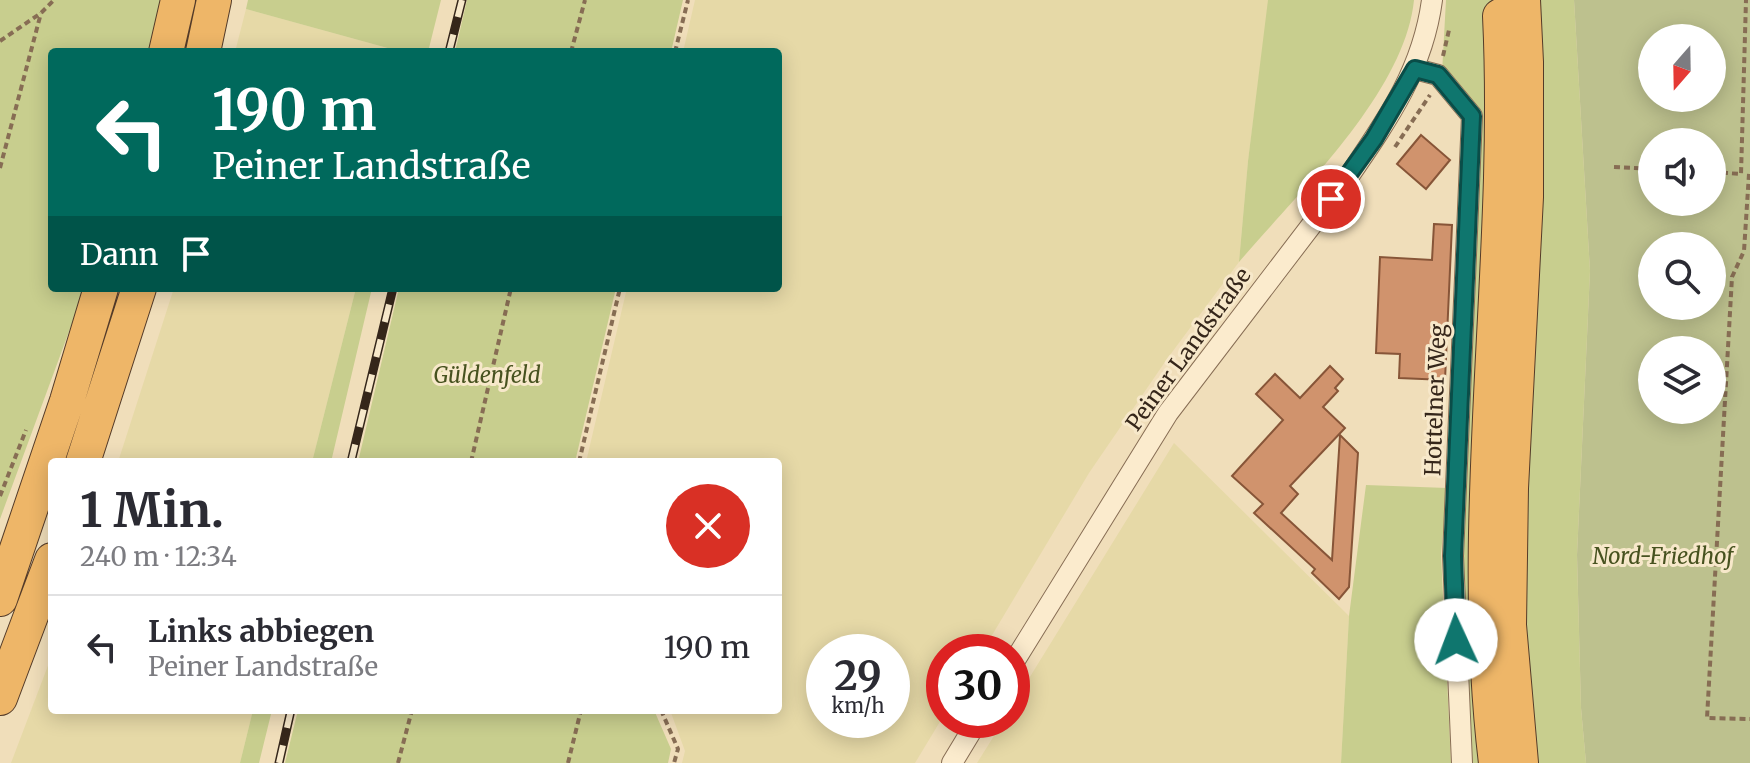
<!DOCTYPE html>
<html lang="de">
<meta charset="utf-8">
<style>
:root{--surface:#fff;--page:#f2f2f3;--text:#2b2b33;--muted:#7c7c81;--line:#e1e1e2}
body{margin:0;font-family:Merriweather,serif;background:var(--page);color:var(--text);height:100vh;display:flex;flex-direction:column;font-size:30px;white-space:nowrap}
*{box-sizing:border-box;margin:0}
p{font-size:26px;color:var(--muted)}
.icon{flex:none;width:44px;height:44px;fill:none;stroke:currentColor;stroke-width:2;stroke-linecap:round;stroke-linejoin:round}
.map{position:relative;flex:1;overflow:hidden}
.details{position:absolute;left:48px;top:458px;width:734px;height:256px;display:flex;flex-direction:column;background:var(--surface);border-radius:8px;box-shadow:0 4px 20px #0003}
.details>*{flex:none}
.guide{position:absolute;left:48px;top:48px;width:734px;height:244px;border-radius:8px;box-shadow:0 4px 20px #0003;background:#00695c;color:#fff;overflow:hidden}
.needle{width:52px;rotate:200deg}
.controls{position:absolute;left:1638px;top:24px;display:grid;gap:16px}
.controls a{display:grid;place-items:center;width:88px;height:88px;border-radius:50%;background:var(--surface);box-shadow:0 4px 20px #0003;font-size:40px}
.speed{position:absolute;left:806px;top:634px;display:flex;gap:16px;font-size:40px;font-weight:700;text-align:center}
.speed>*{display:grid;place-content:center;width:104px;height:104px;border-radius:50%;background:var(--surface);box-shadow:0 4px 20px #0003;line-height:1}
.speed small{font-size:20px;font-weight:400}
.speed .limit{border:12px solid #d22;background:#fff;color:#111}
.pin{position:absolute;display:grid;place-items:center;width:68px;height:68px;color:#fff;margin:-34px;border:4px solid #fff;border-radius:50%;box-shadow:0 2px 8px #0007}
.me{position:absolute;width:88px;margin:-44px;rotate:358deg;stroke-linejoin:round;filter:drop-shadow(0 0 6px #0008)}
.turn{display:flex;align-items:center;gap:28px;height:168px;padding:0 32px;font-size:36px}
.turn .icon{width:104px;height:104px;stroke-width:2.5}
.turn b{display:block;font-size:56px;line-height:68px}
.then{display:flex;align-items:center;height:76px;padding:0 32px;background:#0003;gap:16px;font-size:30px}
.round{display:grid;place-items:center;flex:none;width:84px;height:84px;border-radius:42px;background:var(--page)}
.summary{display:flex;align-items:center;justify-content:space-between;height:136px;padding:0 32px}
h1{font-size:48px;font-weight:700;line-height:60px}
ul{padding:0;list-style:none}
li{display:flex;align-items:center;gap:24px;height:104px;padding:0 32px;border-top:2px solid var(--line)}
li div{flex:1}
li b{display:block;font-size:30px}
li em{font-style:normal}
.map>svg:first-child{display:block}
.farmland{fill:#e6d9a7;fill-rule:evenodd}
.green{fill:#c8ce8e}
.cemetery{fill:#bdc18e;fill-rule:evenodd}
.building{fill:#d0936d;stroke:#875538;stroke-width:2}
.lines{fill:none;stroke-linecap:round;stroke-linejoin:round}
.minor-casing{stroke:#876d54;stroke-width:22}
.trunk-casing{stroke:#543b29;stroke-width:36}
.path{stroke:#876d54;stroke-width:4;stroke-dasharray:6 4;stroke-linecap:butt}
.minor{stroke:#fbebcd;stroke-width:20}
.trunk{stroke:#eeb668;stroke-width:34}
.rail-casing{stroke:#35261a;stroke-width:9}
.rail{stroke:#f7e8ca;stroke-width:6;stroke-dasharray:18;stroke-linecap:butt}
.route-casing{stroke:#0a4d48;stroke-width:20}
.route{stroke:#0f766e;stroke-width:14}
.labels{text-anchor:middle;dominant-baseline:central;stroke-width:6;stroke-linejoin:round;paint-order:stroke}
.street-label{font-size:22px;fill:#35261a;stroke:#f7e8ca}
.park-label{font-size:22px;font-style:italic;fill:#47521f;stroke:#f7e8ca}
</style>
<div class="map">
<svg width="1750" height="763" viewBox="0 0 1750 763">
<rect width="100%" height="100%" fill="#f0deba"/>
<path class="farmland" d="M695 0H1269L1248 161 1239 262 1167 359 1089 473 982 652H944V715L915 763H682L685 751 670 710H778V462H586L627 288H778V52H683ZM824 652H892V720H824Z
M246 9 402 52H235Z
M174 288H356L312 462H118Z
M1174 443 1349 616 1341 763H977L1004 720H1012V706Z
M52 655V710H253L240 763H11Z"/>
<path class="green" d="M0 0H164L151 52H52V288H85L0 519Z
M248 0H441L428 52H402L246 9Z
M467 0H683L671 52H455Z
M1268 0H1414C1405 92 1298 193 1239 262L1248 161Z
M1446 0H1574L1590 271 1577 555 1581 708 1586 763H1471L1459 556 1477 114 1442 73Z
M356 288H372L331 462H312Z
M399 288H616L575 462H358Z
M1366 485 1447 488 1441 554 1451 763H1341L1349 616Z
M253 710H272L259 763H240Z
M298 710H654L671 749 668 763H285Z"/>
<path class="cemetery" d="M1574 0H1750V763H1586L1581 708 1577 555 1590 271ZM1652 38H1712V98H1652ZM1652 142H1712V202H1652ZM1652 246H1712V306H1652ZM1652 350H1712V410H1652Z"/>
<path class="building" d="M1421 135 1450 160 1426 189 1397 164Z
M1434 224 1452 225 1445 380 1399 378 1400 354 1376 353 1380 257 1432 260Z
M1330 366 1343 379 1335 388 1338 391 1323 407 1345 428 1290 486 1298 494 1281 513 1332 560 1340 435 1358 453 1349 587 1339 599 1312 573 1315 569 1254 513 1263 504 1232 476 1283 420 1256 394 1275 374 1300 398Z"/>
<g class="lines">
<defs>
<path id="minor" d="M1415 69 1438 75 1472 116 1453 556 1462 763
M1012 665 1168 413 1349 176C1388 119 1423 69 1432 0
M952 763 978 720"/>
<path id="trunk" d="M166 52 178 0
M203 52 214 0
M83 462 139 288
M0 599 67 401 101 288
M0 698 52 560
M1496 763C1466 515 1512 265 1500 16
M1521 763 1509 625 1511 488 1526 197V62L1523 0"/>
</defs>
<use href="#minor" class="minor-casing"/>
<use href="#trunk" class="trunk-casing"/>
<path class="path" d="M0 41 41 13 54 0
M571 52 585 0
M675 52 688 0
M1443 56 1449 30
M1395 147 1430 95
M1614 167 1652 169
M0 168 41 13
M1712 172 1741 174 1746 0
M1749 174 1744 251 1732 277 1707 718 1750 719
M471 462 511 288
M579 462 620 288
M0 496 26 430
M661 710 678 749 674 763
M398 763 412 710
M568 763 581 710"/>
<use href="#minor" class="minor"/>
<use href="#trunk" class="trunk"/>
<defs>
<path id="rail" d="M449 52 462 0
M351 462 393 288
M279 763 291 710"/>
</defs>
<use href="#rail" class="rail-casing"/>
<use href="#rail" class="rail"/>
</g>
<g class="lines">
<defs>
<path id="route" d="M1331 199 1374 139 1415 69 1438 75 1472 116 1453 556 1456 640"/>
</defs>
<use href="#route" class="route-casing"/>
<use href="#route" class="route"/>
</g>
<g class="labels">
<g class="street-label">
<text transform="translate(1188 349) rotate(-54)">Peiner Landstraße</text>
<text transform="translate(1435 400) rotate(-88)">Hottelner Weg</text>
</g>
<g class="park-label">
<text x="487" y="375">Güldenfeld</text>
<text x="1663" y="556">Nord-Friedhof</text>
</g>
</g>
</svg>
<div class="controls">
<a><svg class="needle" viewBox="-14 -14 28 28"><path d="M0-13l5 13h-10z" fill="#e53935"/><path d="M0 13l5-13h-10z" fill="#7c7c81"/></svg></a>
<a><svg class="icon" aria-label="sound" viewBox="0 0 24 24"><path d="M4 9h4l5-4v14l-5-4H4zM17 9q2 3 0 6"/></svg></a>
<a><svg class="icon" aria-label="search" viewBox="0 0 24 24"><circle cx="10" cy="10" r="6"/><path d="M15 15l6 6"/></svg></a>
<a><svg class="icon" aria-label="layers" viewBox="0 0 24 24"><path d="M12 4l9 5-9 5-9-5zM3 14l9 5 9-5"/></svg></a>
</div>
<div class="speed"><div>29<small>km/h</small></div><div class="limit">30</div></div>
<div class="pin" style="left:1331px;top:199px;background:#d93025"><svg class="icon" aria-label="arrive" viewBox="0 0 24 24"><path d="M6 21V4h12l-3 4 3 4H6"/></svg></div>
<svg class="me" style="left:1456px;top:640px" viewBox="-20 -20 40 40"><circle r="19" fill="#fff"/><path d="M0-13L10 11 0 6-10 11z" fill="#0f766e"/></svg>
<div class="guide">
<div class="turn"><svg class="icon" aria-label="left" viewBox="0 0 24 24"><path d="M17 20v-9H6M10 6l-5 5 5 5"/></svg><div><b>190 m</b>Peiner Landstraße</div></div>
<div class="then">Dann<svg class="icon" aria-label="arrive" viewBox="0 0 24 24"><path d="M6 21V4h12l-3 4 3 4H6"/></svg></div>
</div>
<section class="details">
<div class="summary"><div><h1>1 Min.</h1><p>240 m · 12:34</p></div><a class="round" style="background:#d93025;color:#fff"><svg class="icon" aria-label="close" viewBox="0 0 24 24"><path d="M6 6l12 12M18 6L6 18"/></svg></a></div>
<ul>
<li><svg class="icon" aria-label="left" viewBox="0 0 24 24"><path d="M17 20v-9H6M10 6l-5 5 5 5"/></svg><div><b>Links abbiegen</b><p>Peiner Landstraße</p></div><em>190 m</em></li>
</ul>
</section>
</div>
